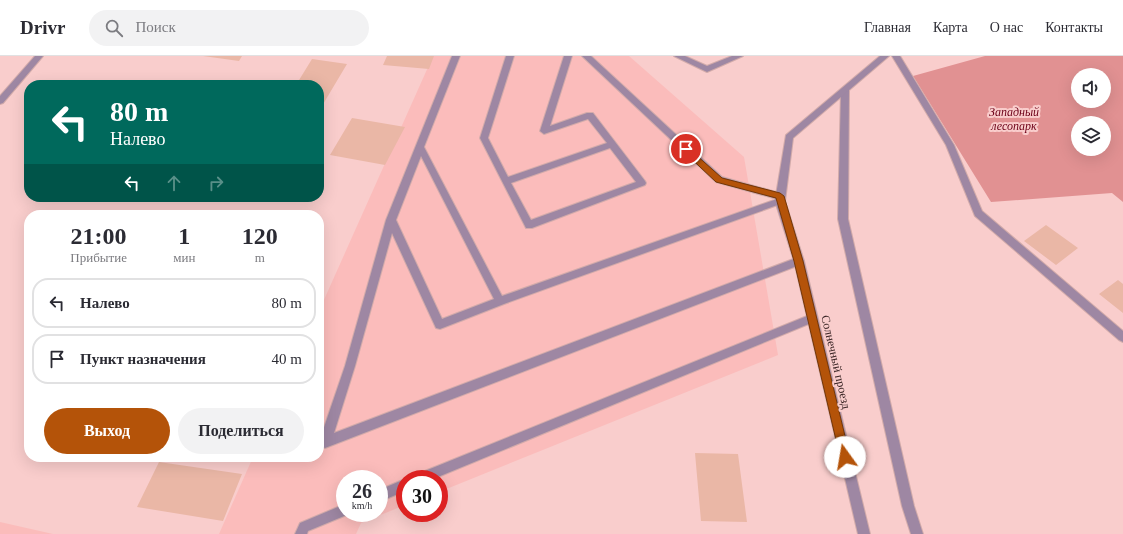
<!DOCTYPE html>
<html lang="ru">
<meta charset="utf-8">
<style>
:root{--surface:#fff;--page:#f2f2f3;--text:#2b2b33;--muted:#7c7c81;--line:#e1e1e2;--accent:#b45309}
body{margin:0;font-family:"Times New Roman",serif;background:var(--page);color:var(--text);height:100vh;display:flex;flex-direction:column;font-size:15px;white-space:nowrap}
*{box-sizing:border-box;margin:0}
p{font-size:13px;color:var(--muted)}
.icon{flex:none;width:22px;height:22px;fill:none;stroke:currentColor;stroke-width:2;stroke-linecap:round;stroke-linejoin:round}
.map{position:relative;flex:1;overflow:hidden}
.drawer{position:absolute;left:24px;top:154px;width:300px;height:252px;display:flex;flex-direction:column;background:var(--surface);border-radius:16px;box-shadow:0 4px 16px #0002}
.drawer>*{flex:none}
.hud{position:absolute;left:24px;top:24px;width:300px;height:122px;border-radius:16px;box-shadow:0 4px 16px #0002;background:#00695c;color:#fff;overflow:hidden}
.controls{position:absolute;left:1071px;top:12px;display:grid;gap:8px}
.controls a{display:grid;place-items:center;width:40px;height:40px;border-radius:50%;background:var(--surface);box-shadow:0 4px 16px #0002;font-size:20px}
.speed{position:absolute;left:336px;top:414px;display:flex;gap:8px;font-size:20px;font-weight:700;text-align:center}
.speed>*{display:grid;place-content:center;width:52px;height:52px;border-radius:50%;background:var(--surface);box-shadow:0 4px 16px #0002;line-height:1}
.speed small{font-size:10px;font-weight:400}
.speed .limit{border:6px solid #d22;background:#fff;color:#111}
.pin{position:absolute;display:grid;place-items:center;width:34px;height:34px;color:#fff;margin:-17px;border:2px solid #fff;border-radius:50%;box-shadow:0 1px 4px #0007}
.me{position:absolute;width:44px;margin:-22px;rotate:347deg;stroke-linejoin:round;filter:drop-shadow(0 0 3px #0008)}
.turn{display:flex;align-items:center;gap:14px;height:84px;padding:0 20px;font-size:18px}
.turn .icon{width:52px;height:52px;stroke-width:2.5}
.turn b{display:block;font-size:28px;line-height:34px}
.lanes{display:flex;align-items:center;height:38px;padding:0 20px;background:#0003;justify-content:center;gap:20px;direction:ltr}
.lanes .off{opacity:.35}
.eta{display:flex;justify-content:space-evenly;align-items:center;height:68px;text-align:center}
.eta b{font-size:24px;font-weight:800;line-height:28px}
.primary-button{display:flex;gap:8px;margin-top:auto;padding:8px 20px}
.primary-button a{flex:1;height:46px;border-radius:24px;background:var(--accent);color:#fff;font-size:16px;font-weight:800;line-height:46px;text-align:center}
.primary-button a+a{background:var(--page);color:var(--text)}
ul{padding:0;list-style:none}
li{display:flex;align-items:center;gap:12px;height:50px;margin:0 8px 6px;padding:0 12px;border:2px solid var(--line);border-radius:16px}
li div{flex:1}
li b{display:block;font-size:15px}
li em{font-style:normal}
header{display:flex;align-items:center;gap:24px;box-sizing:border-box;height:56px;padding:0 20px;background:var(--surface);border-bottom:1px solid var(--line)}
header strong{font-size:19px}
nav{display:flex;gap:22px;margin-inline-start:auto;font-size:14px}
.search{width:280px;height:36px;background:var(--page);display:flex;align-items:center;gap:10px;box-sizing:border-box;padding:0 14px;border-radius:22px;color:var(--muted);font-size:15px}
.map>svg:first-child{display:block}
.built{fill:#fbbcbb;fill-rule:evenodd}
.green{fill:#e19192;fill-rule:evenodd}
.building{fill:#eab7a6}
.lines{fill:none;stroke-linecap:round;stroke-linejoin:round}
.service-casing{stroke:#d2abaa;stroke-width:2}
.minor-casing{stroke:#d2abaa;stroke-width:2}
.service{fill:#9e87a3;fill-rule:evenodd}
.minor{fill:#9e87a3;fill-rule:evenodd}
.route{fill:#b45309;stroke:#753606}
.labels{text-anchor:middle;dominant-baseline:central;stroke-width:4;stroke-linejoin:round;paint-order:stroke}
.park-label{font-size:12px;font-style:italic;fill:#6d0018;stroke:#f9cdcc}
.street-label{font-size:12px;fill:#382323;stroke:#f9cdcc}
</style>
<header>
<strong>Drivr</strong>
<div class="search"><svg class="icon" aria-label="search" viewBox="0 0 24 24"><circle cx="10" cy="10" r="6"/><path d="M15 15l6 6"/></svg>Поиск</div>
<nav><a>Главная</a><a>Карта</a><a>О нас</a><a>Контакты</a></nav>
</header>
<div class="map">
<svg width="1123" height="478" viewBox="0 0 1123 478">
<rect width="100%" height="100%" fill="#f9cdcc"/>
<path class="built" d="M433 0H629L744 101 778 299 439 436V423H405V449L361 467 356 478H219L253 401H319V255ZM345 423H379V457H345Z
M0 466 53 478H0Z"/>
<path class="green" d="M985 0H1123V146L1112 137 991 146 913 20ZM1078 19H1104V45H1078ZM1078 67H1104V93H1078Z"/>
<path class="building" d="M203 0H242L239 5Z
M387 0H434L429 13 383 9Z
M312 3 347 8 319 55V29H296Z
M352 62 405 71 385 109 330 99Z
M1046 169 1078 192 1056 209 1024 185Z
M1118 224 1123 228V257L1099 238Z
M695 397 738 398 747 466 701 465Z
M159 406 242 418 223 465 137 451Z"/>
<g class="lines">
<defs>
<path id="service" d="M35 0H43L3 47 0 48V40Z
M452 0H460L424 91 502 240 777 143 716 126 582 0H591L722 121 783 138 785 145 783 147 504 248 440 273 436 272 392 177 355 310 334 377 796 202H802L804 205 802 208 325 392 321 390 319 386 345 310 386 164ZM421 100 494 243 442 263 396 164Z
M506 0H514L488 82 508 121 607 87 588 63 544 78 540 75 564 0H572L550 70 587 57H593L645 125 646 127 645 129 532 172H526L480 82ZM610 92 636 126 531 164 511 127Z
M674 0H685L707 10 732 0H743L707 16Z
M845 31 849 34 848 163 914 450 923 478H911L902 450 838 163 841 34Z
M812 258 816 259 817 262 816 265 433 423H413L415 419Z
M405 423V435L379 446V434Z
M345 448V457H350L349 458 308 475 307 478H295L300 467Z"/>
<path id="minor" d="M880 0H889L793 82 785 145 804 205 870 478H858L794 205 775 145 786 79Z
M892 0H900L954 89 982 155 1123 275V286L1119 284 975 160 946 89Z"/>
</defs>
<use href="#service" class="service-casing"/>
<use href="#minor" class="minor-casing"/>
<use href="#service" class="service"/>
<use href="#minor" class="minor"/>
</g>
<path class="route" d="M686 90 722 122 780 137 784 140 803 205 850 401 849 404 845 406 841 404 840 401 794 205 776 142 716 126 683 95 682 93Z"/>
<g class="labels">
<g class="park-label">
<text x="1014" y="56">Западный<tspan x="1014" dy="14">лесопарк</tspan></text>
</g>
<g class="street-label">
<text transform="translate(836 306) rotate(77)">Солнечный проезд</text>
</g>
</g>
</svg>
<div class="controls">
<a><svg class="icon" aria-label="sound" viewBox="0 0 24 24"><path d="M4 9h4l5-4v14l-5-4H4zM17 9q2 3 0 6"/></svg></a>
<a><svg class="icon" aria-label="layers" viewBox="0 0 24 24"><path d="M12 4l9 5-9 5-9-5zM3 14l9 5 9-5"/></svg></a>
</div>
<div class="speed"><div>26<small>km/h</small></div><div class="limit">30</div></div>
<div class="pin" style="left:686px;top:93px;background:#d93025"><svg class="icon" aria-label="arrive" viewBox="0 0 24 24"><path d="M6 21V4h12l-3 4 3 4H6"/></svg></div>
<svg class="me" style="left:845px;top:401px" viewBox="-20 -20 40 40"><circle r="19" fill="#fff"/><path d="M0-13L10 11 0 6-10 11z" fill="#b45309"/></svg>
<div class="hud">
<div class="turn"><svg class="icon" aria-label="left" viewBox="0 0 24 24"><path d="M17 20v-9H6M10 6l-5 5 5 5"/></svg><div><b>80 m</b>Налево</div></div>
<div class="lanes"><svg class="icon" aria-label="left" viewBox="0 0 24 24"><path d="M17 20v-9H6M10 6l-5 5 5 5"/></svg><svg class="icon off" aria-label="ahead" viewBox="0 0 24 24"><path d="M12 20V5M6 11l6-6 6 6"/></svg><svg class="icon off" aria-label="right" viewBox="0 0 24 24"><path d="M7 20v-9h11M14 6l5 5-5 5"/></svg></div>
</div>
<section class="drawer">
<div class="eta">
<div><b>21:00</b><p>Прибытие</p></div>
<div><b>1</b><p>мин</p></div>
<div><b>120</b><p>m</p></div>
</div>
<ul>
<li><svg class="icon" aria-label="left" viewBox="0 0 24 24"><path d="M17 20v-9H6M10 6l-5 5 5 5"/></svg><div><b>Налево</b></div><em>80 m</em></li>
<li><svg class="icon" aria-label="arrive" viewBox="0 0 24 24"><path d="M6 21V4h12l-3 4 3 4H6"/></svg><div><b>Пункт назначения</b></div><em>40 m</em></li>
</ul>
<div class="primary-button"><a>Выход</a><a>Поделиться</a></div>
</section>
</div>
